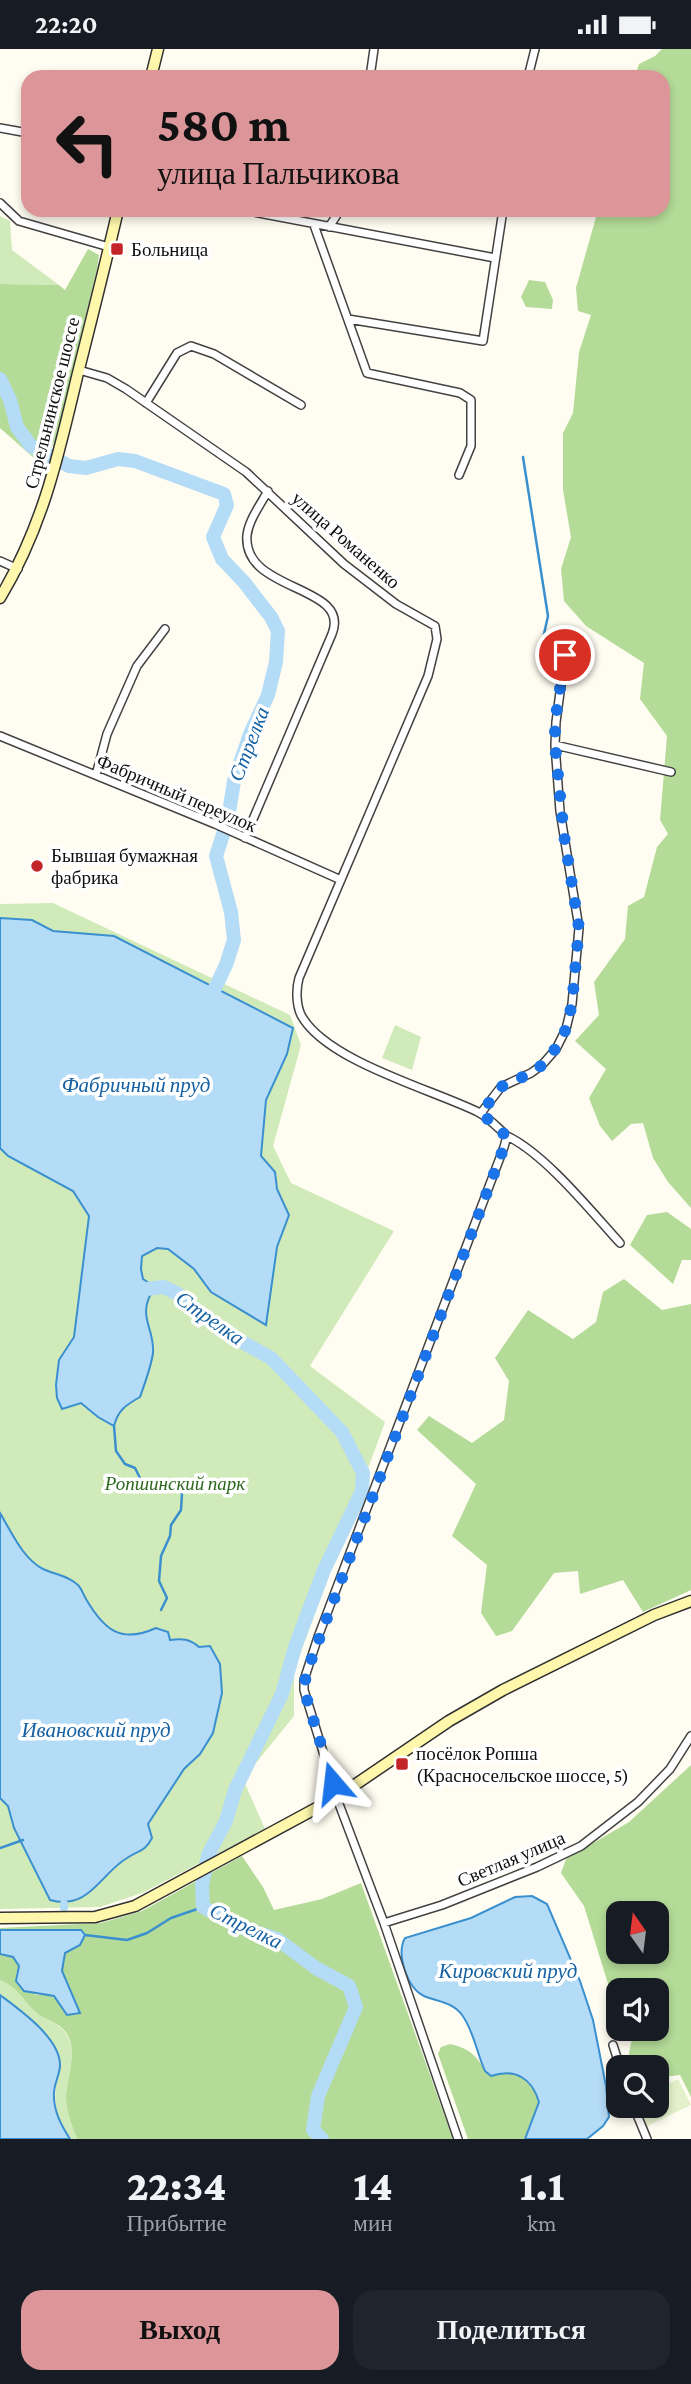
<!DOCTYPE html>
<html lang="ru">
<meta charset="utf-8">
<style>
:root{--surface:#171b24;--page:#20242c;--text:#f1f3f6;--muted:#9ea1a6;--accent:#dc9699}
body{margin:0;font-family:"Crimson Pro",serif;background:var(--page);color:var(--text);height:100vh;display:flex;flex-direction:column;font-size:26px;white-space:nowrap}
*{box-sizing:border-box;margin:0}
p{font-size:23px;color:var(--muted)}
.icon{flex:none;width:38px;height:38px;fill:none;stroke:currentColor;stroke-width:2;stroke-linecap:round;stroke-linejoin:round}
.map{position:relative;height:2090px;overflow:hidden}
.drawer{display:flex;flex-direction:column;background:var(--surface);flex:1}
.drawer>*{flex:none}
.hud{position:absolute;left:21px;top:21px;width:649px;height:147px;border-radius:21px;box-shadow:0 4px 10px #0003;background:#dc9699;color:#111;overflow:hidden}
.needle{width:46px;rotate:346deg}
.tools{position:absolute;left:606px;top:1852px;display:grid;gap:14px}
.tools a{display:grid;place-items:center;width:63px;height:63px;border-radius:14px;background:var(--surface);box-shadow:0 4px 10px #0003;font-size:35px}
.pin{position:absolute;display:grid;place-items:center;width:60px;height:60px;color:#fff;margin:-30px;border:4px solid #fff;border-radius:50%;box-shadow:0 2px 7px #0007}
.me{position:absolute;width:77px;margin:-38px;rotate:343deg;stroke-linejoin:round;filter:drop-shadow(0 0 5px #0008)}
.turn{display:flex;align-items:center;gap:24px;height:147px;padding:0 21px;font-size:32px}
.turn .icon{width:91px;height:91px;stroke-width:2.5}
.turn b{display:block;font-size:49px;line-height:60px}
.eta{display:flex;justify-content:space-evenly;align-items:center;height:119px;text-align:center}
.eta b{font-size:42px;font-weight:800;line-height:49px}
.button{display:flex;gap:14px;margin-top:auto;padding:14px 21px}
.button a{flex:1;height:80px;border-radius:21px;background:var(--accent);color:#111;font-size:28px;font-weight:800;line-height:80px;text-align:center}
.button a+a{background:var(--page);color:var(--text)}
.status{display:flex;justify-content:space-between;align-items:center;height:49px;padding:0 35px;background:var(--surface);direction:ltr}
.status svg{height:19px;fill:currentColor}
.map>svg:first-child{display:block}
.green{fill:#d1eab9}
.forest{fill:#b4db98;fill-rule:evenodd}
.pitch{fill:#e3f1cb}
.water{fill:#b5dcf7;stroke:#3a8fcf;stroke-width:2}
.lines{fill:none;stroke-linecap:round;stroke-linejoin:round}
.stream{stroke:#3a8fcf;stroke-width:2.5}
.canal{stroke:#b5dcf7;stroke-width:8}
.river{stroke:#b5dcf7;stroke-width:14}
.street-casing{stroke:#424242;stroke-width:10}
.secondary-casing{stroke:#313131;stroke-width:13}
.street{stroke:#fff;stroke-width:7}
.secondary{stroke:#fff8ac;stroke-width:10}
.route{stroke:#1a73e8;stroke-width:12;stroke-dasharray:0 21.6}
.poi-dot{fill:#c22427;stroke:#fff;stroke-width:2.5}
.labels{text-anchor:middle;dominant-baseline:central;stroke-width:7;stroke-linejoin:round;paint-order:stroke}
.poi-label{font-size:19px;fill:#0f0f0f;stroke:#fff;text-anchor:start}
.street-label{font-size:19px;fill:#0f0f0f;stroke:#fff}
.park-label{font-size:19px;font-style:italic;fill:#2b681d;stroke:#fff}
.water-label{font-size:21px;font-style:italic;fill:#1561a3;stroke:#fff}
</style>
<div class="status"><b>22:20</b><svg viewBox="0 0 49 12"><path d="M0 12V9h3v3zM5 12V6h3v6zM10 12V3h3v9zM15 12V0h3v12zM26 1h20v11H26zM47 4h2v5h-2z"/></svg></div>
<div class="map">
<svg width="691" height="2090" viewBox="0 0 691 2090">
<rect width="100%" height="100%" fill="#fffdf1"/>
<path class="green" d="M0 167 10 172 12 201 59 236 0 235Z
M53 854 290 966 301 996 273 1097 291 1134 394 1182 310 1317 385 1373 294 1622V1667L243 1730 265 1780 142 1844 100 1858 0 1860V855Z
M395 976 421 988 412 1021 382 1009Z
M0 1931C17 1937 29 1952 41 1965 49 1973 60 1975 66 1985 78 2003 67 2029 66 2048 66 2063 72 2077 77 2090H70C52 2062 53 2047 60 2015L32 1971 0 1946Z"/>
<path class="forest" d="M662 0H691V1159L668 1133 653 1109 643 1074 631 1075 612 1092 600 1077 589 1049 606 1020 575 992 599 966 594 933 625 890 628 857 644 848 657 798 668 785 660 771 667 687 640 650 644 614 586 577 564 552 561 520 571 488 563 441V384L573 364 579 303 591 266 578 262 576 239 598 161H663V28H635L639 15 655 7Z
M88 200 99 206 97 220 56 389 43 417 0 379V235L59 236 65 241Z
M529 231 545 233 553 251 552 260 526 258 521 248Z
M667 1163 691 1180V1211H682L673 1235 630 1196 647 1166Z
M624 1230 662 1261 691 1255V1541L643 1563 623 1531 580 1545 578 1522 554 1524 512 1582 496 1587 481 1564 487 1516 452 1487 476 1435 417 1381 429 1367 472 1394 504 1371 509 1332 495 1309 528 1261 573 1290 596 1273 603 1243Z
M691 1716V2048L680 2026 656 2029V2018H632L629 2004 634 1979H656V1941H618V1955L613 1951 584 1857 561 1824 566 1810 629 1773ZM618 1864H656V1902H618Z
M242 1807 263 1838 274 1861 322 1850 361 1834 453 2090H77C72 2077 66 2063 66 2048 67 2028 80 1997 63 1980 56 1973 44 1970 36 1963 23 1951 18 1938 0 1931V1905L13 1908 19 1917 16 1925 36 1946C53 1943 65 1956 80 1964L62 1922 65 1904 80 1896 81 1881H0V1879L101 1874 142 1862Z
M450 1995C468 1999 477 2006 485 2022 513 2023 530 2023 539 2053L525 2090H468L438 2005 441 1998Z"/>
<path class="pitch" d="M678 2030 691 2056 645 2078 635 2056H656V2041Z"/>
<path class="water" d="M0 869 32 871 53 882 114 887 293 979 287 1005 266 1051 261 1107 275 1123 277 1140 289 1166 277 1198 266 1276 211 1243 194 1220 168 1200 157 1199 142 1207 141 1220 143 1230 155 1238C135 1267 155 1278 153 1304 151 1318 145 1334 140 1348 126 1356 118 1361 114 1377L98 1368 81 1354 62 1360 57 1349 56 1336 59 1311 74 1288 89 1167 73 1142 8 1107 0 1099Z
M0 1464C11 1482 23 1510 43 1520 56 1526 67 1526 78 1536 82 1540 83 1545 86 1550 104 1581 121 1595 156 1579L168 1583 170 1591C182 1589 190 1590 199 1598L210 1597 220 1615 222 1644 213 1684 200 1705 184 1720 148 1775 152 1789C144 1804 140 1800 127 1809 100 1825 89 1862 50 1851L14 1779 8 1757 0 1749Z
M532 1847 547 1855 580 1932 593 1971 606 2037 609 2068 603 2077 587 2090H525L539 2053C532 2029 515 2019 491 2027L485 2022C477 2005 474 1982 462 1966 453 1953 438 1953 424 1947 407 1939 396 1905 405 1889L471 1869 515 1848Z
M0 1881H81L85 1886 80 1896 65 1904 62 1922 80 1964 67 1966 54 1947 24 1942 16 1932 19 1917 13 1908 0 1905Z
M0 1946C20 1961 60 1989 60 2016 60 2025 54 2035 54 2044 53 2061 61 2076 70 2090H0Z"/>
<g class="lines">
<path class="stream" d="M523 408 548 567 544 585 552 600
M114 1377 116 1402 125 1415 135 1419 141 1431 150 1436 169 1434 182 1444 181 1461 171 1476 170 1487 161 1507 159 1532 167 1549 161 1561
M0 1799 23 1791
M85 1886 127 1891 147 1884 171 1869 203 1858"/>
<path class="canal" d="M64 1855V1859"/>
<path class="river" d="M0 330 10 351 17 378 31 397 69 417 86 419 118 410 135 412 224 445 227 456 213 488 222 510 244 533 271 568 278 582 276 613 268 646 250 685 234 732 228 770 216 807 231 863 234 891 226 916 208 954
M137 1241 164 1238 178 1245 219 1280 271 1309 342 1383 363 1424 362 1442 324 1521 295 1598 282 1645 235 1741 226 1772 208 1806 202 1837 203 1858 237 1877 277 1890 316 1919 349 1937 356 1958 318 2047 313 2081 322 2090"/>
<defs>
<path id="street" d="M370 28 374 0
M528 28 535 0
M0 79 28 84
M0 154 19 172 109 198
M243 161 495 209
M314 176 367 324 460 344 471 351V397L459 426
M329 178 340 161
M348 270 483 292 503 161
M79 321 107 329 126 340 246 423 344 515 396 555 435 577 437 590 428 627 299 929C296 940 296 955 301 966 326 1012 431 1040 478 1063 488 1068 498 1079 507 1087L504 1098 318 1588 304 1631V1641L339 1755 384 1874 458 2090
M146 354 177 304 191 297 214 305 301 356
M0 512 18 520
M0 687 215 775 341 831
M555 696 671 723
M96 726 107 685 137 617 165 580
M245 789 332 585C352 535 242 544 247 486 249 471 260 456 268 442
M481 1064 501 1038 531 1024 542 1016 556 1000 566 980 572 955 579 879 560 762 555 696 556 673 565 606
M507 1087C545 1105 590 1161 620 1194
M384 1874 442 1856 537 1818 581 1797 638 1753 670 1720 691 1687
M613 1996 620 2018
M633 2056 647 2090"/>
<path id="secondary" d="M151 28 158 0
M0 549C43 477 58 408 77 328 91 272 105 217 118 161
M0 1869 95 1868 135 1857 337 1748 449 1672 503 1641 654 1566 691 1552"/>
</defs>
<use href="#street" class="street-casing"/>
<use href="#secondary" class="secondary-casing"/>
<use href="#street" class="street"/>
<use href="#secondary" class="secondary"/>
</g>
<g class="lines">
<path class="route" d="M333 1734 304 1641 306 1625 504 1098 506 1087 481 1064 501 1038 531 1024 542 1016 556 999 566 980 572 955 579 879 564 786 555 696V673L565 606"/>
</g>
<g class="poi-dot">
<rect x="110" y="193" width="14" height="14" rx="3.5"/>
<circle cx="37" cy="817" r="7"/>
<rect x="395" y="1708" width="14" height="14" rx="3.5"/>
</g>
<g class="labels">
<g class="poi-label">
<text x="131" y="200">Больница</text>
<text x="51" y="806">Бывшая бумажная<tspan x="51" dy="22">фабрика</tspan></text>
<text x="416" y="1704">посёлок Ропша<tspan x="416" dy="22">(Красносельское шоссе, 5)</tspan></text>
</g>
<g class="street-label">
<text transform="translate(52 354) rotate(-76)">Стрельнинское шоссе</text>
<text transform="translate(346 491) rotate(41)">улица Романенко</text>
<text transform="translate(177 744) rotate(23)">Фабричный переулок</text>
<text transform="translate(511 1810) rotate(-23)">Светлая улица</text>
</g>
<g class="park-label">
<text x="175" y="1434">Ропшинский парк</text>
</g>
<g class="water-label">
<text transform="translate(249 695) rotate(-69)">Стрелка</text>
<text x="136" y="1036">Фабричный пруд</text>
<text transform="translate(210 1269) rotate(35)">Стрелка</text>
<text x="96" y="1681">Ивановский пруд</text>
<text transform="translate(246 1877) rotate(26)">Стрелка</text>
<text x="508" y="1922">Кировский пруд</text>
</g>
</g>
</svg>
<div class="tools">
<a><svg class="needle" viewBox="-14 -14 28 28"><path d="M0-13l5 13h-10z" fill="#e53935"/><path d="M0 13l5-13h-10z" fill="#9ea1a6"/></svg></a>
<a><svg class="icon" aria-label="sound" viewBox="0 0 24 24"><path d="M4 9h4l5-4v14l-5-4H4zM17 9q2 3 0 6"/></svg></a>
<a><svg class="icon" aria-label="search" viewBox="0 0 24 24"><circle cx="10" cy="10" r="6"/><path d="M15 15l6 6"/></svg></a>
</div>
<div class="pin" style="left:565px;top:606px;background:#d93025"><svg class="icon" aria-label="arrive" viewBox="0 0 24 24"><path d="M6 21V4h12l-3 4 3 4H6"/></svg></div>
<svg class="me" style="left:333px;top:1734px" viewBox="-20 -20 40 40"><path d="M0-17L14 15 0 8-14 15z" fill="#1a73e8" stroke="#fff" stroke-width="4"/></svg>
<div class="hud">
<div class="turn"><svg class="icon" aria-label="left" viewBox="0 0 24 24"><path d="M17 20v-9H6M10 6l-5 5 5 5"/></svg><div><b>580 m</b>улица Пальчикова</div></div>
</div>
</div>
<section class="drawer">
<div class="eta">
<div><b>22:34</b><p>Прибытие</p></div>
<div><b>14</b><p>мин</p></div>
<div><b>1.1</b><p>km</p></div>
</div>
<div class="button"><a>Выход</a><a>Поделиться</a></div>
</section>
